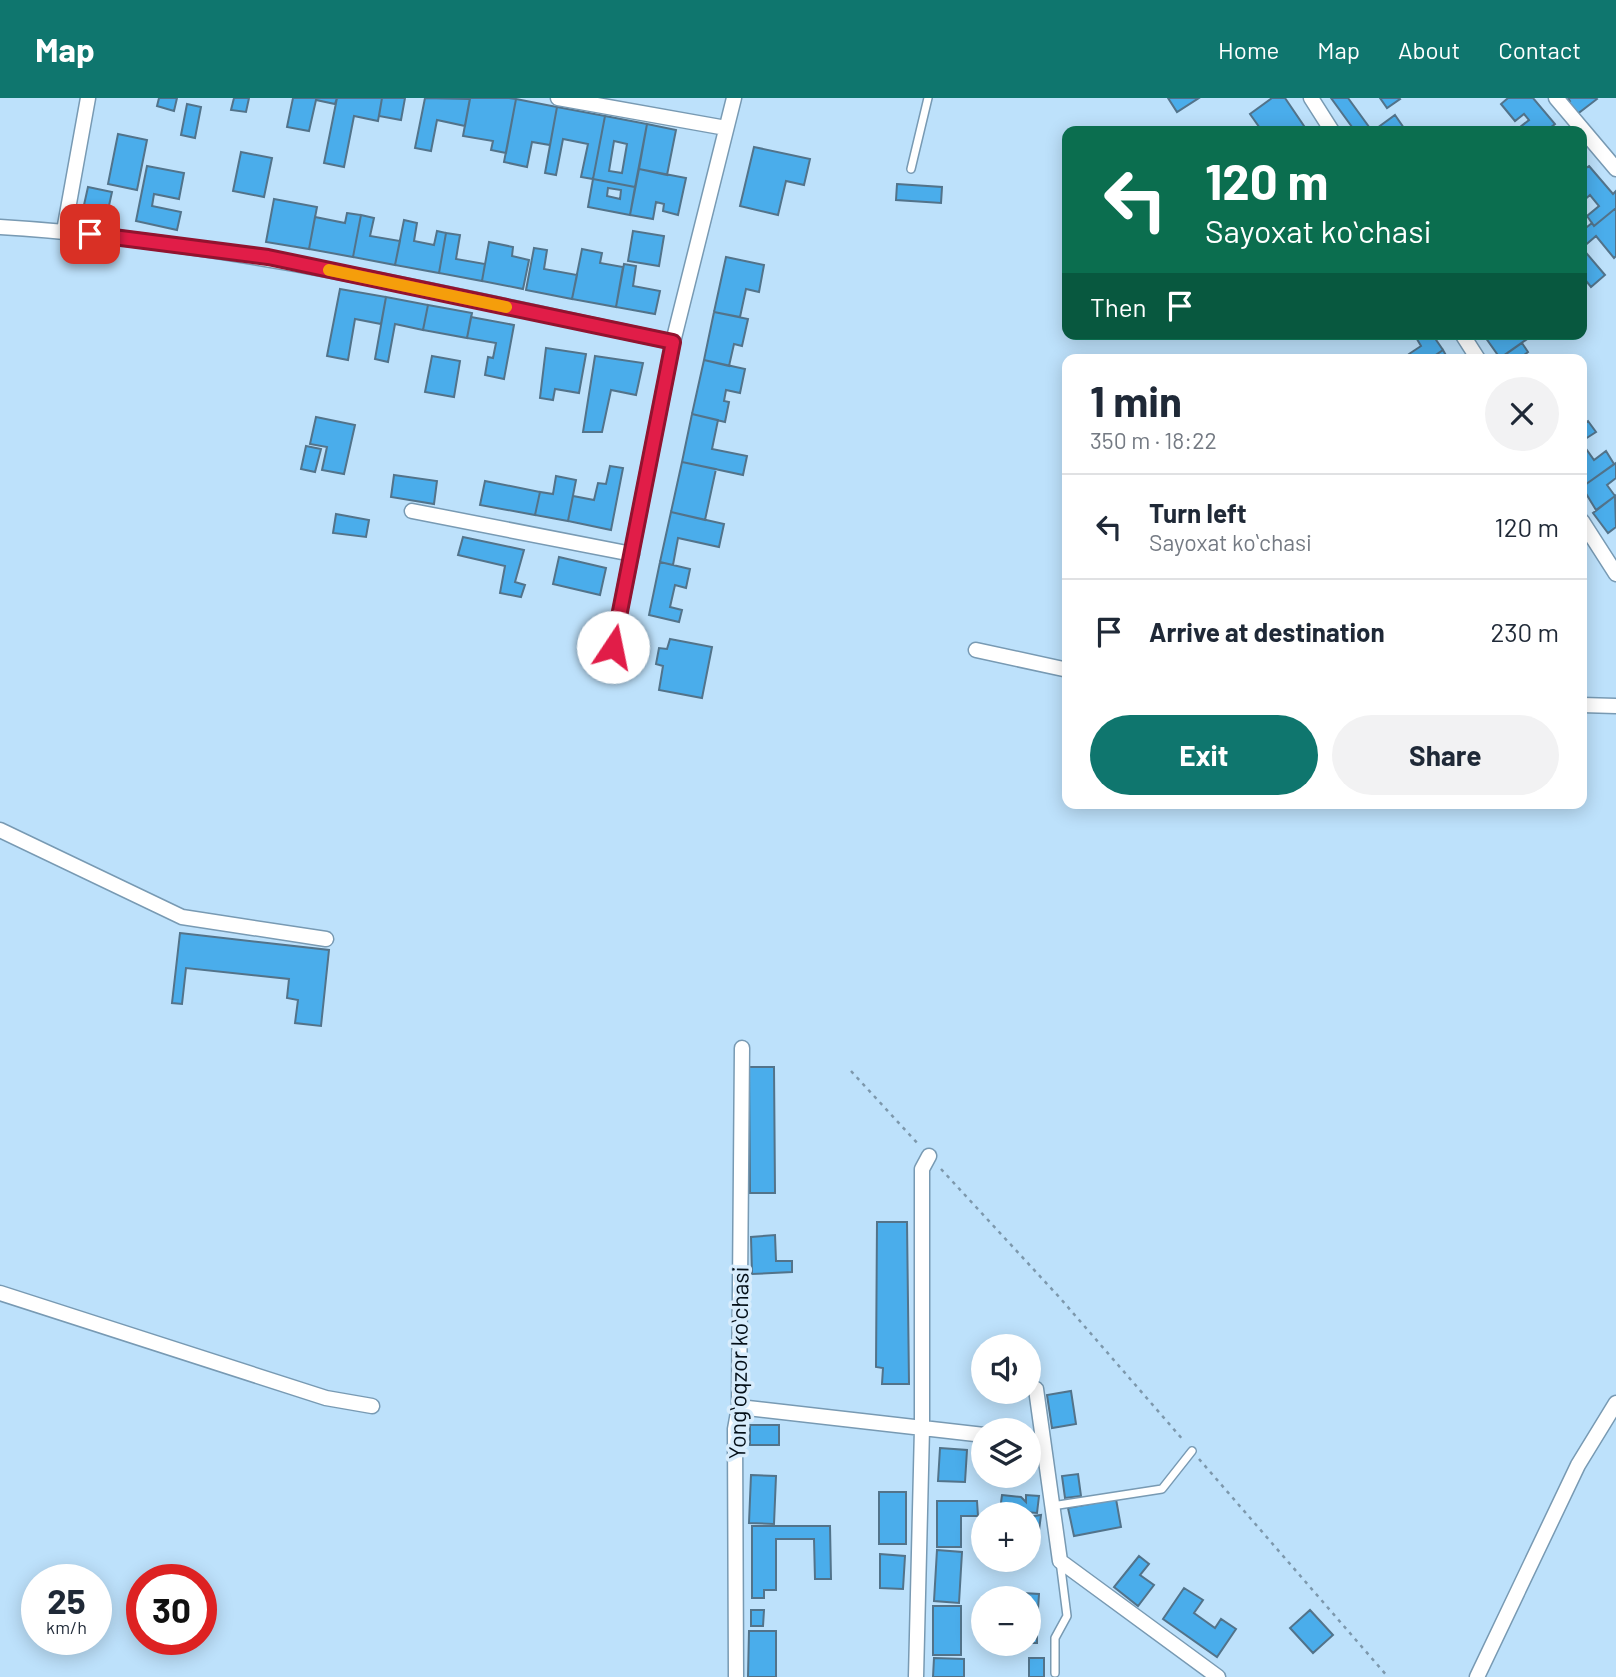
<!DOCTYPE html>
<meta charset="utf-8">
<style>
:root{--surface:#fff;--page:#f2f2f3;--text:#1f2937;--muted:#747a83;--line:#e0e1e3;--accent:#0f766e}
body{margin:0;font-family:Barlow,sans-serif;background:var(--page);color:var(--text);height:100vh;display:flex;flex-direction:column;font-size:26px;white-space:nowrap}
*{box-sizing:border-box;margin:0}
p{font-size:23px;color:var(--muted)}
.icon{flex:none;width:38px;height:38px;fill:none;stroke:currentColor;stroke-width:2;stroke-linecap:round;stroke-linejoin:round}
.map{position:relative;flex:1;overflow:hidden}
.sheet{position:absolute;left:1062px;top:256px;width:525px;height:455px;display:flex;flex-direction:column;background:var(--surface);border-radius:14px;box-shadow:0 4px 18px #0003}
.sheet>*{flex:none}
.guide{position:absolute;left:1062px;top:28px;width:525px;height:214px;border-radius:14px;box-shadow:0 4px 18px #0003;background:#0b6e4f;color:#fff;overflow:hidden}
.controls{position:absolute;left:971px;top:1236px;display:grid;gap:14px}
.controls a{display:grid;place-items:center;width:70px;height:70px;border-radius:50%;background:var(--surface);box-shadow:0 4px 18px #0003;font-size:35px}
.speed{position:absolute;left:21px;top:1466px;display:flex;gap:14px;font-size:35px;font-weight:700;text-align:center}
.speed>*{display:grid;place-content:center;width:91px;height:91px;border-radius:50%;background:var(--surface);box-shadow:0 4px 18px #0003;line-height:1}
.speed small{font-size:18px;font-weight:400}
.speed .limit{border:10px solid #d22;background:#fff;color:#111}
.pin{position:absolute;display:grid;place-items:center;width:60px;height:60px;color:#fff;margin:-30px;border-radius:14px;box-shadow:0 4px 10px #0006}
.me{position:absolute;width:77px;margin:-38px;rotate:11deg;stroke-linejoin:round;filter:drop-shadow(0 0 5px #0008)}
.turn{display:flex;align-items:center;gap:24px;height:147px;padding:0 28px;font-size:32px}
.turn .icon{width:91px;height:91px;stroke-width:2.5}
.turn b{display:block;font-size:49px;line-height:60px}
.then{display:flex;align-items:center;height:66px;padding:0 28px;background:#0003;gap:14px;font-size:26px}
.round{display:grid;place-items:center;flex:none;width:74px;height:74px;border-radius:37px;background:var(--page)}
.head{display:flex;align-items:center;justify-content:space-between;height:119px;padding:0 28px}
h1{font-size:42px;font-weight:700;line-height:52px}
.action{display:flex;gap:14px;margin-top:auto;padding:14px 28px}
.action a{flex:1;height:80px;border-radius:42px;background:var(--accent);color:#fff;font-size:28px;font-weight:700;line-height:80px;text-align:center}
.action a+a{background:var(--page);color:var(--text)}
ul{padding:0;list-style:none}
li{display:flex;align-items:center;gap:21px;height:105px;padding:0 28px;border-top:2px solid var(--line)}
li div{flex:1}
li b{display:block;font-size:26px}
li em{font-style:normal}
header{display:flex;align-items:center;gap:42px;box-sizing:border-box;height:98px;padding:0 35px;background:var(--accent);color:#fff}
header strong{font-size:33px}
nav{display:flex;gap:38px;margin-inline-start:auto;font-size:24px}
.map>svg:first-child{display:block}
.building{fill:#4aadeb;stroke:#52738a;stroke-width:2;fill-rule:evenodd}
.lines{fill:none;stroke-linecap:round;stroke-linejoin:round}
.service-casing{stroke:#789ab3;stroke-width:10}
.minor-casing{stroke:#789ab3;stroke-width:17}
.path{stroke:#7d98ac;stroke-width:2.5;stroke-dasharray:3.5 5;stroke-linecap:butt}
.service{stroke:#fff;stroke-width:7}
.minor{stroke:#fff;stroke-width:14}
.route-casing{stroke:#92132f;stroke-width:18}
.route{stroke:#e11d48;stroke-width:12}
.slow{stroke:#f59e0b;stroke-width:12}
.labels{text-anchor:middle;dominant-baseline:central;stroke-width:7;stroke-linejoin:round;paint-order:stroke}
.street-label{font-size:23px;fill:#030e17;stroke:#d7ecfc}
</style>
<header>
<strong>Map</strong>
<nav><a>Home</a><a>Map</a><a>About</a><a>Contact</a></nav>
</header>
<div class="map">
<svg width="1616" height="1579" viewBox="0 0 1616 1579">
<rect width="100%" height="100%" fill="#bde1fb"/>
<path class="building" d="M159 0H177L174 13 157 8Z
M234 0H249L246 14 231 12Z
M293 0H337L335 6 316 2 309 33 287 29Z
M337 0H382L378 23 354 18 344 69 324 65Z
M382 0H405L401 22 379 18Z
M425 0 470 1 465 28 437 22 431 53 415 50Z
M509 0 516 1 506 55 491 52 493 43 463 38 470 0Z
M1168 0H1199L1177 14Z
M1272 0H1285L1304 28 1296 33H1262L1250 16Z
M1331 0H1348L1372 33H1355Z
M1380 0H1399L1400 1 1387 10Z
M1508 0H1533L1555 26 1546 33H1515L1529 22 1524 16 1515 23 1501 6Z
M1568 0H1596L1597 1 1576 17 1567 6 1570 3Z
M516 1 557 9 550 47 532 44 527 69 504 64Z
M187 6 201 9 195 40 181 37Z
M557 9 605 18 593 81 581 79 588 46 563 41 556 77 545 75Z
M1395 17 1406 33H1373Z
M605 18 647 26 635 89 593 81ZM614 43 627 46 622 75 609 73Z
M647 26 676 32 667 77 639 71Z
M118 36 147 42 137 92 108 86Z
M754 49 810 61 804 87 786 83 778 117 740 108Z
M241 54 272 60 264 99 233 93Z
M147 68 184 75 179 101 154 96 152 108 181 114 177 132 136 123Z
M1589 68 1613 96 1616 93V110L1594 128 1587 118 1599 108 1590 97 1582 104V73Z
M639 71 686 80 678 117 663 113 664 106 656 104 653 121 630 117Z
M593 81 635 89 630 117 588 109ZM608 90 621 92 620 101 607 98Z
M897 86 942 89 941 105 896 102Z
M88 89 112 94 106 121 82 116Z
M274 101 317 109 309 151 266 144Z
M1616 110V158L1614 160 1596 138 1582 150 1605 177 1591 189 1582 178V133L1592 125 1594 128Z
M347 115 361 117 353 159 309 151 315 119 345 125Z
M361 117 374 120 370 138 400 143 395 167 353 159Z
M404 122 417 125 414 143 434 147 437 133 446 135 439 175 395 167Z
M633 133 664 138 659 168 628 163Z
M446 135 460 137 456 161 485 166 482 183 439 175Z
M489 144 513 149 512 158 529 162 523 191 482 183Z
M534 150 547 152 544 171 577 177 572 201 526 192Z
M582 151 602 155 600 165 623 169 616 209 572 201Z
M726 159 764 167 759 194 746 191 740 219 714 214Z
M624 166 636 168 633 188 660 193 655 216 616 209Z
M340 191 386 199 381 226 355 221 348 262 327 258Z
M386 199 428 207 423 232 395 226 388 264 375 261Z
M428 207 472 215 467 240 423 232Z
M714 214 748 221 742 248 734 246 729 268 704 262Z
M471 219 514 227 504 281 485 277 488 259 493 260 496 245 467 240Z
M1414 236H1432L1443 252 1430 261H1412L1409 256 1421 248Z
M1483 236H1527L1530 239 1500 260Z
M1522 245 1528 254 1519 261H1499Z
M546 250 586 256 579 295 555 291 553 302 540 300Z
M1443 252 1448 261H1430Z
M432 258 460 263 454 299 425 294Z
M595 258 643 265 636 297 611 292 602 334H583Z
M704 262 745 271 740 295 726 292 724 303 729 304 725 324 692 316Z
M692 316 718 322 712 351 747 358 743 377 682 364Z
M316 319 355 327 344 376 322 372 327 349 310 346Z
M1588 323 1596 334 1582 343V327Z
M1582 345 1594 362 1606 353 1614 366 1582 389Z
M306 348 321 351 315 374 301 371Z
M682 364 716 371 705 422 671 414Z
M1616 365V380L1607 387 1615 398 1596 412 1582 389Z
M610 368 623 370 611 432 568 423 573 398 594 402 598 385 606 386Z
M394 377 437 383 434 406 391 399Z
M556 378 576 382 568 423 535 417 540 394 553 396Z
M485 383 540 394 535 417 480 407Z
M1615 398 1616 429 1608 435 1593 415Z
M671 414 724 426 719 449 678 440 673 467 660 464Z
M336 416 369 422 366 439 333 435Z
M463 439 524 452 515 484 525 487 521 499 500 495 505 468 458 457Z
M559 459 606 470 600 497 553 486Z
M660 464 690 471 686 490 675 487 670 509 682 512 679 524 649 517Z
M670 541 712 549 702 600 659 592 663 568 656 566 659 550 667 551Z
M180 835 329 852 321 928 295 925 298 902 287 900 289 881 186 870 182 906 172 905Z
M749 969H774L775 1095H750Z
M877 1124H907L909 1286H882L883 1270 876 1269Z
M775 1137 776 1163H792V1174L752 1176 751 1139Z
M1071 1293 1076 1326 1052 1330 1047 1297Z
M750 1327H779V1347H750Z
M940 1350 967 1352 965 1384 938 1383Z
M1078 1376 1081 1398 1065 1400 1062 1378Z
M751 1377 776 1378 774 1426 749 1425Z
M879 1394H906V1446H879Z
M1002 1397 1021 1399 1026 1404V1397L1039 1398 1037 1415 1000 1412Z
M1116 1401 1121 1429 1074 1438 1068 1410Z
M937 1403H977L978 1418H961V1449H937Z
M1041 1417 1038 1440 1029 1439V1425H1033L1034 1418Z
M752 1428H830L831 1481H815L814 1441H776V1492H764V1500H752Z
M937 1452 962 1454 959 1505 934 1503Z
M880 1456 905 1458 903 1491 880 1490Z
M1139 1458 1149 1466 1140 1477 1154 1487 1138 1508 1114 1489Z
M1184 1490 1203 1502 1194 1515 1215 1530 1221 1521 1236 1531 1217 1559 1163 1521Z
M1023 1495 1039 1496 1038 1512 1029 1511V1500H1022Z
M933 1508H961V1557H933Z
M751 1512H764L763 1528H751Z
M1310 1512 1333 1537 1313 1555 1290 1530Z
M1029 1518H1037V1545H1024H1029Z
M749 1533H776V1579H748Z
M934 1560 964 1561V1579H933Z
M1029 1560H1044V1579H1029Z"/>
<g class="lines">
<defs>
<path id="service" d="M911 71 928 0
M1052 1408 1162 1391 1192 1353
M1055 1575V1540L1067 1518 1060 1463"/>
<path id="minor" d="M558 0 726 30
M1311 0 1332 33
M1556 0 1616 71
M0 129C228 143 450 197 673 244
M64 133 88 0
M1462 236 1478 261
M412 413 632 456
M1582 423 1616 476
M613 549 673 244 734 0
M976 552 1068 572
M1582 607 1616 608
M0 732 182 819 326 841
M0 1195 326 1300 372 1308
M1036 1291 1060 1463 1218 1579
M739 1309 984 1337
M1029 1343 1043 1344
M736 1579 735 1331 739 1309 742 950
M916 1579 922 1330V1071L929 1058
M1477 1579 1578 1367 1616 1305"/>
</defs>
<use href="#service" class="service-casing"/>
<use href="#minor" class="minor-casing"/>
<path class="path" d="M851 973 920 1048
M941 1071 1060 1200 1184 1343
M1199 1361 1388 1579"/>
<use href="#service" class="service"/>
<use href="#minor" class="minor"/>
</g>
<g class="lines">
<defs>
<path id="route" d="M90 136 268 159 673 244 613 549"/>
</defs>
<use href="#route" class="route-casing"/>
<use href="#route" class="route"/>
<path class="slow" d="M329 172 506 209"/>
</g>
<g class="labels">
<g class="street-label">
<text transform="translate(738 1265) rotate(-89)">Yongʻoqzor koʻchasi</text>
</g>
</g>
</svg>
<div class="controls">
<a><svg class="icon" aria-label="sound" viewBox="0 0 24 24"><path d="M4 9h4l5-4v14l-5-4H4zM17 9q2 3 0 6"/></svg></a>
<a><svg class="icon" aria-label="layers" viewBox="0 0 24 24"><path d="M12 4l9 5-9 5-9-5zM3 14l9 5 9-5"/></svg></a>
<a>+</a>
<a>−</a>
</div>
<div class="speed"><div>25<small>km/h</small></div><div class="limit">30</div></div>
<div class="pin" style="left:90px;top:136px;background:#d93025"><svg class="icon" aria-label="arrive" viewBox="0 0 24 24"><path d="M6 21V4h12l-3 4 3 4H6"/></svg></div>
<svg class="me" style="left:613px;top:549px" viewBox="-20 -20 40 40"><circle r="19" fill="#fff"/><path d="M0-13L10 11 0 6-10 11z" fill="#e11d48"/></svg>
<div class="guide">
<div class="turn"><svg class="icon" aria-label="left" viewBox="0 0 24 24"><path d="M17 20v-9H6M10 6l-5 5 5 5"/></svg><div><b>120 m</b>Sayoxat koʻchasi</div></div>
<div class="then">Then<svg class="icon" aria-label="arrive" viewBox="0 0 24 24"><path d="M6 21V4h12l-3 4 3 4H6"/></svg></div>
</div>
<section class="sheet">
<div class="head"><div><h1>1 min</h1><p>350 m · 18:22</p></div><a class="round"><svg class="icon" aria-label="close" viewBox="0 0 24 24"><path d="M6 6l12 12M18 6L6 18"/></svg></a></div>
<ul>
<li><svg class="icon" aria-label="left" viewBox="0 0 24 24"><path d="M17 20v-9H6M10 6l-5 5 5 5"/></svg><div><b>Turn left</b><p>Sayoxat koʻchasi</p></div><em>120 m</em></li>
<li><svg class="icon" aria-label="arrive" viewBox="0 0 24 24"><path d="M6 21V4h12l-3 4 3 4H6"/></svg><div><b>Arrive at destination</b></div><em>230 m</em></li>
</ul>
<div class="action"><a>Exit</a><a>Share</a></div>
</section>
</div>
